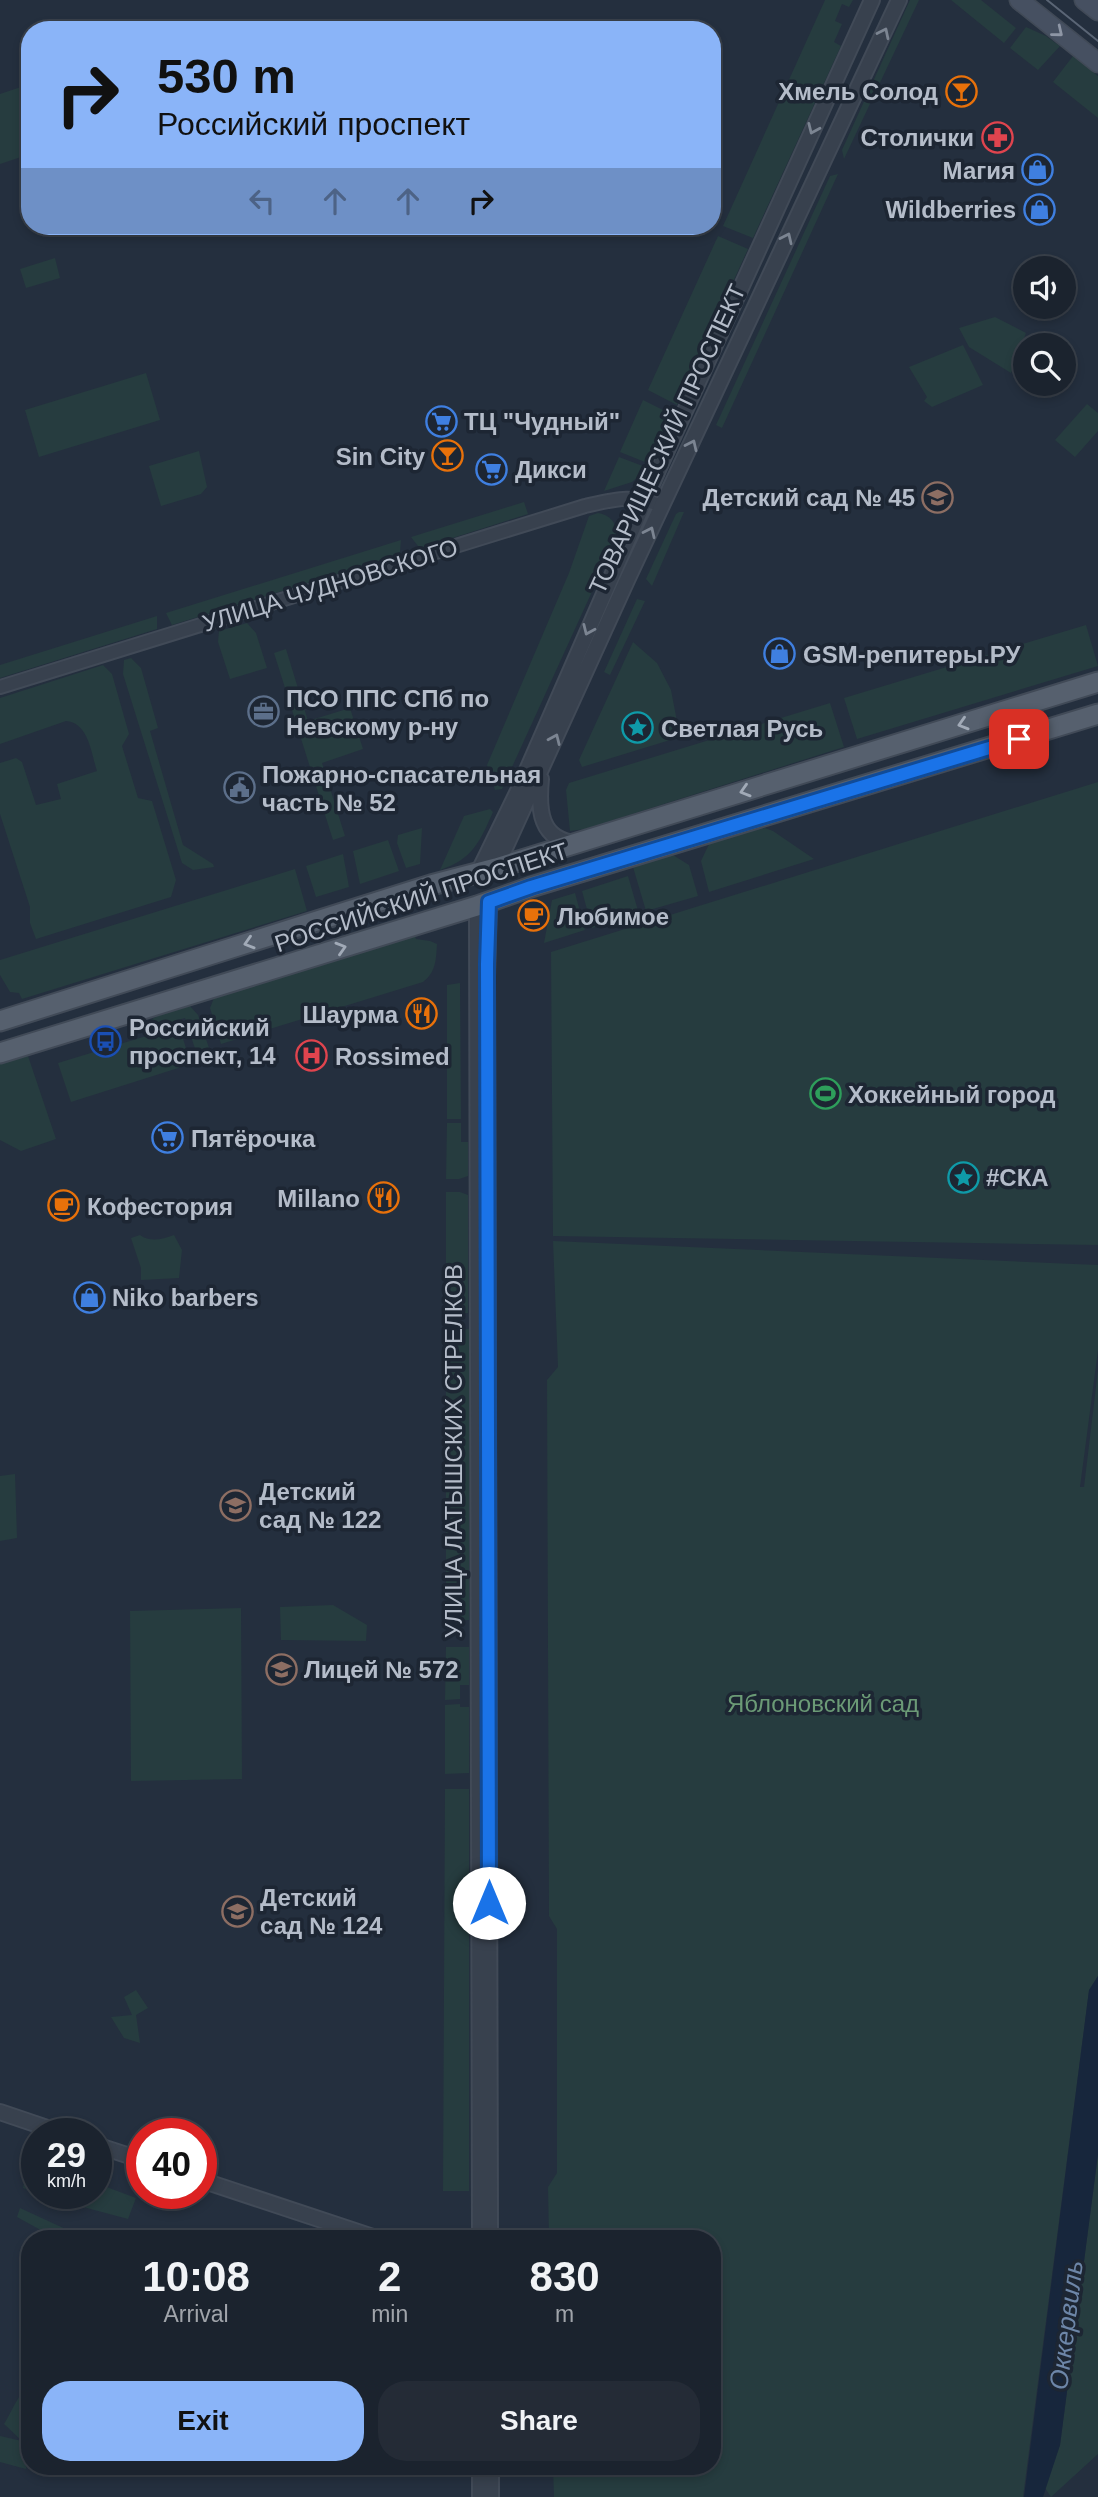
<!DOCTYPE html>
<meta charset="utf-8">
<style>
:root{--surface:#1b232e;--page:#242b36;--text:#f1f3f6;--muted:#a0a4aa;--line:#39404a;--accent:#8ab4f8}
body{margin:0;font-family:Arial,sans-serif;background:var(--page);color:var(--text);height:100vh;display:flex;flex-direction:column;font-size:26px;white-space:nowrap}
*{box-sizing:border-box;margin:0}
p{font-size:23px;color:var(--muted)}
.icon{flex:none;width:38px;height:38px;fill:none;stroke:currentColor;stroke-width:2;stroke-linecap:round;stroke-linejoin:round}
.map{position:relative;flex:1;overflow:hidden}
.details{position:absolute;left:21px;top:2230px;width:700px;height:245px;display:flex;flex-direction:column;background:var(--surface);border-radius:28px;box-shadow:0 4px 10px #0003,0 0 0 2px var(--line)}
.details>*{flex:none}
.top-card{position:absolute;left:21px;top:21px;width:700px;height:214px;border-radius:28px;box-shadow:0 4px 10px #0003,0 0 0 2px var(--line);background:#8ab4f8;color:#111;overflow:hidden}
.buttons{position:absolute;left:1013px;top:256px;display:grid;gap:14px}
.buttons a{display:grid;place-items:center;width:63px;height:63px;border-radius:50%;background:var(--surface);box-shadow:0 4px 10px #0003,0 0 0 2px var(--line);font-size:35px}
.speed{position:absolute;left:21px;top:2118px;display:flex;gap:14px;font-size:35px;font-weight:700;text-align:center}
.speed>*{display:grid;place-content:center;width:91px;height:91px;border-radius:50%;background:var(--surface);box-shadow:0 4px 10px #0003,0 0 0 2px var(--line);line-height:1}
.speed small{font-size:18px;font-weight:400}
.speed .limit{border:10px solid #d22;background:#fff;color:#111}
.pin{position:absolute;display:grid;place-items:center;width:60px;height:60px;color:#fff;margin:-30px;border-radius:14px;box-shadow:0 4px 10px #0006}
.me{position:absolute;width:77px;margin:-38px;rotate:0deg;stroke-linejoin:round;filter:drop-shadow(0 0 5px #0008)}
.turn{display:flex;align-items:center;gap:24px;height:147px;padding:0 21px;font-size:32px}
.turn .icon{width:91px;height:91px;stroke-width:2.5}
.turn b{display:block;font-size:49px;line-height:60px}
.lanes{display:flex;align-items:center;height:66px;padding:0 21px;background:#0003;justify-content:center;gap:35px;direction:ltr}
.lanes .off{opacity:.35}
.eta{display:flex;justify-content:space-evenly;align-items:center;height:119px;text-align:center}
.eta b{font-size:42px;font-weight:600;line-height:49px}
.cta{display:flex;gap:14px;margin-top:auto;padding:14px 21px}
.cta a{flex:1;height:80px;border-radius:28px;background:var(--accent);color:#111;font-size:28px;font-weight:600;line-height:80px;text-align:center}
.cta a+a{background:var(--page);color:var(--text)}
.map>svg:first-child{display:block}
.green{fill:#263c3f}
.water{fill:#17263c}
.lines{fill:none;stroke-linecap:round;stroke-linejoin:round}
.minor-casing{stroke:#414a57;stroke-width:16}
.tertiary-casing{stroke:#414a57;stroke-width:18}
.secondary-casing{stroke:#414a57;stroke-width:21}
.primary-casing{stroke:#414a57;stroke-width:23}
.minor{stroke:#38414e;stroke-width:12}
.tertiary{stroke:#38414e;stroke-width:14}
.secondary{stroke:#465061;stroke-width:18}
.primary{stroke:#56606e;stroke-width:19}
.tram{stroke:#5a6575;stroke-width:2}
.oneway{stroke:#8e96a5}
.oneway2{stroke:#7c8592}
.oneway3{stroke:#a1aab7}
.route-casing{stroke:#114b97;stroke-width:18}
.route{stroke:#1a73e8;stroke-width:12}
.labels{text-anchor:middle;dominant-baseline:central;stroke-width:7;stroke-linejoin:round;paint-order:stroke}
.poi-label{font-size:24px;font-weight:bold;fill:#b4bcc9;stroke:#1d2633;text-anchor:start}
.street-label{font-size:24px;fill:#b4bcc9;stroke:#1d2633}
.park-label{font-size:24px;fill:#6b9a76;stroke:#1d2633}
.water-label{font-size:26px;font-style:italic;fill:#6d86a8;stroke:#1d2633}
</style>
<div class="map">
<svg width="1098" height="2497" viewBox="0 0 1098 2497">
<rect width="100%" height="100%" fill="#242f3e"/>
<path class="green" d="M825 0H853L849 7 842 4 835 21 842 24 834 42 841 46 753 238 723 226Z
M910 0H919L844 159 842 150Z
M951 0H981L1016 28 1004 43Z
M1026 27 1046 36 1060 46 1038 70 1010 48Z
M1073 56 1098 76V118L1053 82Z
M30 84V154L0 164V94Z
M838 174 722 428 716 425 830 176Z
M718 236 748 249 677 405 648 390Z
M55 258 60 278 26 288 20 269Z
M995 317 1026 333 1011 373 969 347 959 328Z
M963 345 983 385 932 407 924 401 927 397 909 367Z
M146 373 160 420 39 457 25 410Z
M643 400 667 412 671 418 650 464 620 452Z
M1087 404 1098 413V431L1075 457 1055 440Z
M199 451 207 487 201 494 161 506 149 466Z
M619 457 648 468 632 482 604 491Z
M524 502 528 514 424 547 418 546 411 537Z
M679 512H684L652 586 646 579 676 514Z
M598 513C612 515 618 525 616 539L502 789 495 790 487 765 569 573 589 516Z
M401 540 400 552 395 556 172 625 166 613Z
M637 599 645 601 610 675 604 672Z
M157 616V629L0 678V665Z
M247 623 256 633 267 668 230 679 218 642 219 631Z
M1086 625 1098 666 857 739 844 698Z
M633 642 657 663 671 690 680 737 582 767 579 760Z
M286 649 308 721 350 708 363 749 322 763 345 836 333 840 274 653Z
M131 658 141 668 158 728 150 731 183 845 213 864 214 867 193 870 182 863 123 674 124 660Z
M103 665 112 674 129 734 122 746 138 798 152 801 176 880 171 897 36 939 30 923V907L0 814V763L16 758 22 762 36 805 61 799 57 784 97 771C91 753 89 723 66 721L0 744V698Z
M830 703 844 747 585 829 570 831 566 790 569 783Z
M1098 782V1245L553 1236 551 952Z
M490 809 493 812C480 841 473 859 440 870L464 816Z
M422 828 420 864 406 868 397 843 398 835Z
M765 828 773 831 814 859 709 892 701 861 709 844 757 829Z
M388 840 399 871 360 884 353 851Z
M343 854 349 887 316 897 306 866Z
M673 855 689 865 698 896 646 911 633 867Z
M295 869 307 911 22 999 19 993 10 992 0 975V960Z
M628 876 639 914 592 928 582 891Z
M575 893 585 930 544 943 552 900Z
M415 936 416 939 430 941 437 944C436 960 436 972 423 982L221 1044 210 1008 214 998Z
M460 983 461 1119H447V985Z
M189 1005 198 1015 213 1060 200 1064 185 1018 136 1033 134 1029 161 1014Z
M179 1026 191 1064 71 1102 58 1063Z
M28 1056 56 1139 21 1151 0 1140V1064Z
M447 1123H461V1142H468V1176L459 1179H446Z
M446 1192H460L468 1195V1313L446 1315Z
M140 1235C151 1243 162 1239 174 1235L182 1250 179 1278 141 1280V1268L131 1238Z
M553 1241 1098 1265V1350L1080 1487H1084L1098 1370V1976L1089 1991 1023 2497H554L553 2466H712V2238H549L548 2187 557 2173V1929L549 1916 547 1380 558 1367Z
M469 1329V1620L446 1622V1330Z
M15 1474 17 1538 0 1541V1476Z
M333 1605 367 1625 366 1641 281 1640 280 1607Z
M241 1608 242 1779 131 1781 130 1611Z
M446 1647H469V1685H460V1699L445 1700Z
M460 1704V1707H469V1773L445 1774V1705Z
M445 1789H469V2191H443Z
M136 1990 148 2008 136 2015 140 2043 124 2038 111 2017 132 2015 124 1997Z
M1098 2154V2454L1051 2497 1045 2488 1060 2445Z
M37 2165V2193H96V2183L136 2198 128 2219 57 2200 23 2188 25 2177 31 2166Z
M20 2208 85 2238H55L17 2217Z
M30 2385V2453L26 2469 0 2462V2436L22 2441 4 2424C12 2411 18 2394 30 2385Z"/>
<path class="water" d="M1098 1976V2154L1060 2445 1043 2497H1024L1089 1990Z"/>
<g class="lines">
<defs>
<path id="minor" d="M0 687 585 506C616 499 632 494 662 506"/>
<path id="tertiary" d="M541 779C538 810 540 840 576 843
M496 868 628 578 899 0
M478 873 517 793 659 468 872 0
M489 902 487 977 490 2238
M477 906 480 2238
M0 2112 62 2133
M96 2145 142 2160
M201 2180 376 2238
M480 2466V2497
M491 2466V2497"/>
<path id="secondary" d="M1019 0 1098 63
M1084 0 1098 11"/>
<path id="primary" d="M0 1021 431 885 496 868 1098 682
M0 1053 477 906 531 887 1098 714"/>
</defs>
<use href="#minor" class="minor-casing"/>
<use href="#tertiary" class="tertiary-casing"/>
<use href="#secondary" class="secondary-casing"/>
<use href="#primary" class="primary-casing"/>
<use href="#minor" class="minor"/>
<use href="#tertiary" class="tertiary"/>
<use href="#secondary" class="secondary"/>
<use href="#primary" class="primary"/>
<path class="tram" d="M1047 0 1098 41"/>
</g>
<defs><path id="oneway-chevron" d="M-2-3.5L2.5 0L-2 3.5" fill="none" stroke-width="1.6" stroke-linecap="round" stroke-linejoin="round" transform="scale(1.75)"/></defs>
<use class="oneway" href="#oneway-chevron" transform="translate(1058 32) rotate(39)"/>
<g class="oneway2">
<use href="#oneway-chevron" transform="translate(884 33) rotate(-64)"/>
<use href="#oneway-chevron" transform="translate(813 129) rotate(114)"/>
<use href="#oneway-chevron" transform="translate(787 238) rotate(-65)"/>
<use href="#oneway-chevron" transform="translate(692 445) rotate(-65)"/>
<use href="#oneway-chevron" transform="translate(650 532) rotate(-65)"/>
<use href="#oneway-chevron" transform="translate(588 630) rotate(114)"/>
<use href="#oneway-chevron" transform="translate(555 739) rotate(-66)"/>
</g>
<g class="oneway3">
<use href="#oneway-chevron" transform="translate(963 724) rotate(163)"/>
<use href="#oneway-chevron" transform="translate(745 791) rotate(163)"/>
<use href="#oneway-chevron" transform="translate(249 943) rotate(163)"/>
<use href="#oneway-chevron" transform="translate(341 948) rotate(-17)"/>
</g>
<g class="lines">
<defs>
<path id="route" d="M489 1903 487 964 489 902 531 887 1019 739"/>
</defs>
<use href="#route" class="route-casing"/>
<use href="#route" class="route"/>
</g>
<defs>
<symbol id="bar-ring" viewBox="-11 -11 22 22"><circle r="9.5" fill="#1d2633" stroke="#e8710a" stroke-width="1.5"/><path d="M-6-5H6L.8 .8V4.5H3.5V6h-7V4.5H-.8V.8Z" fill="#e8710a"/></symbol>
<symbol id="pharmacy-ring" viewBox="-11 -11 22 22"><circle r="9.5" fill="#1d2633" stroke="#e0444e" stroke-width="1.5"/><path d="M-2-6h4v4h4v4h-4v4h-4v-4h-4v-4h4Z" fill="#e0444e"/></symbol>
<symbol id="shop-ring" viewBox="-11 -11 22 22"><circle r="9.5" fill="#1d2633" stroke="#3f7fe0" stroke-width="1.5"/><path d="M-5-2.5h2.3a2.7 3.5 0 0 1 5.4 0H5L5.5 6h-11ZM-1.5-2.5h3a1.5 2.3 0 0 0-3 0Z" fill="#3f7fe0"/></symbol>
<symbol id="supermarket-ring" viewBox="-11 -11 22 22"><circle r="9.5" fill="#1d2633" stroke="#3f7fe0" stroke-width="1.5"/><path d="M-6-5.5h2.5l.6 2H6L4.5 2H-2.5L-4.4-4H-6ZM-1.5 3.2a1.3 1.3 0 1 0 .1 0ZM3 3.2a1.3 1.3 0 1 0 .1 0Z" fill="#3f7fe0"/></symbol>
<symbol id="school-ring" viewBox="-11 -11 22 22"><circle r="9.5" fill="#1d2633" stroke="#8d6e63" stroke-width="1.5"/><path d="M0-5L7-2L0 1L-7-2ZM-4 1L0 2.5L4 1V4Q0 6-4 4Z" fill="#8d6e63"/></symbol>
<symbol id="office-ring" viewBox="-11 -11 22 22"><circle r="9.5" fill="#1d2633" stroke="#5c6f8a" stroke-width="1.5"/><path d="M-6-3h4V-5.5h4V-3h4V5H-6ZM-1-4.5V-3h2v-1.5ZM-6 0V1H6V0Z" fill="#5c6f8a"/></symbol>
<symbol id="sight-ring" viewBox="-11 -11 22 22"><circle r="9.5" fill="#1d2633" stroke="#0f9aa8" stroke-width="1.5"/><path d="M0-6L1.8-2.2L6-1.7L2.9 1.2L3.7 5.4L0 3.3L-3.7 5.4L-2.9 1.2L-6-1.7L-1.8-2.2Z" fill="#0f9aa8"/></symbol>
<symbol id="civic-ring" viewBox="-11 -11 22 22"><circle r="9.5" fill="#1d2633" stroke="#5c6f8a" stroke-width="1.5"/><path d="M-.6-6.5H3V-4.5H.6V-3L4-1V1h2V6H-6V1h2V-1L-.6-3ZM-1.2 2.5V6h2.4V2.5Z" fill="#5c6f8a"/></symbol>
<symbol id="cafe-ring" viewBox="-11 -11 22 22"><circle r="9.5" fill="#1d2633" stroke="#e8710a" stroke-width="1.5"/><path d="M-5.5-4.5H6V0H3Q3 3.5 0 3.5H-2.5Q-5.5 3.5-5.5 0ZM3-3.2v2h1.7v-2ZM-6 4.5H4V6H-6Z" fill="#e8710a"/></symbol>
<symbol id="restaurant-ring" viewBox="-11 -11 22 22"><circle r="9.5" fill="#1d2633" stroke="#e8710a" stroke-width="1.5"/><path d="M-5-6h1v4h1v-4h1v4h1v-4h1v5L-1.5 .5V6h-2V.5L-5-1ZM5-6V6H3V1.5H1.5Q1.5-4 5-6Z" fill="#e8710a"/></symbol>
<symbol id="bus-ring" viewBox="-11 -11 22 22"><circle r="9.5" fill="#1d2633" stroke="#1a4fb4" stroke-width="1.5"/><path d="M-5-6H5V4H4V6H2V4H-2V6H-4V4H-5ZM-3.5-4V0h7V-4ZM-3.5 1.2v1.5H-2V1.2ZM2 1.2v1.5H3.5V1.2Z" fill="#1a4fb4"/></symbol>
<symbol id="hospital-ring" viewBox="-11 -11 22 22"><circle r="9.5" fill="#1d2633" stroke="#e0444e" stroke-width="1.5"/><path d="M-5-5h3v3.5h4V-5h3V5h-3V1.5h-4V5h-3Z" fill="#e0444e"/></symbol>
<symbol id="stadium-ring" viewBox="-11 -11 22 22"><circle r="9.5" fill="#1d2633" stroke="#2e9e5b" stroke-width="1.5"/><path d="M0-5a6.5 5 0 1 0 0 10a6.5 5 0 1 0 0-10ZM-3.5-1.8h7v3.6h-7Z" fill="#2e9e5b"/></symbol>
</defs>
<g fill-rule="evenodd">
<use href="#bar-ring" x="944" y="74" width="35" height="35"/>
<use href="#pharmacy-ring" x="980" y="120" width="35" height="35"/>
<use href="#shop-ring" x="1020" y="152" width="35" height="35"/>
<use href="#shop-ring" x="1022" y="192" width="35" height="35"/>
<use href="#supermarket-ring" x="424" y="404" width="35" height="35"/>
<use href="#bar-ring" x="430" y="438" width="35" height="35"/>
<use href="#supermarket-ring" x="474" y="452" width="35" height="35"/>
<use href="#school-ring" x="920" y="480" width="35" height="35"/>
<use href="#shop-ring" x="762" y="636" width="35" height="35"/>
<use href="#office-ring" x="246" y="694" width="35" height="35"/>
<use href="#sight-ring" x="620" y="710" width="35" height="35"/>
<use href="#civic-ring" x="222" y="770" width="35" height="35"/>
<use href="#cafe-ring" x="516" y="898" width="35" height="35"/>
<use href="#restaurant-ring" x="404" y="996" width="35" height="35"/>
<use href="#bus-ring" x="88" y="1024" width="35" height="35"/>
<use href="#hospital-ring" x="294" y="1038" width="35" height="35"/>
<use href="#stadium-ring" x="808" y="1076" width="35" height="35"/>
<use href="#supermarket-ring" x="150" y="1120" width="35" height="35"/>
<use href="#sight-ring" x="946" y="1160" width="35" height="35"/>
<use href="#restaurant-ring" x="366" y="1180" width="35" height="35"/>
<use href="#cafe-ring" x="46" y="1188" width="35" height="35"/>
<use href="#shop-ring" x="72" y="1280" width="35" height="35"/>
<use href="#school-ring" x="218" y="1488" width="35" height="35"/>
<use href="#school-ring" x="264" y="1652" width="35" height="35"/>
<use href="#school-ring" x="220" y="1894" width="35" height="35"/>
</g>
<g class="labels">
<g class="poi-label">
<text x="938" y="91" text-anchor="end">Хмель Солод</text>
<text x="974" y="137" text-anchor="end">Столички</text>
<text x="1015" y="170" text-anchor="end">Магия</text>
<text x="1016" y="209" text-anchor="end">Wildberries</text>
<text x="464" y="421">ТЦ "Чудный"</text>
<text x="425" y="456" text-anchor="end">Sin City</text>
<text x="515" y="469">Дикси</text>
<text x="915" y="497" text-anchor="end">Детский сад № 45</text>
<text x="803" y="654">GSM-репитеры.РУ</text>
<text x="286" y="698">ПСО ППС СПб по<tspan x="286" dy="28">Невскому р-ну</tspan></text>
<text x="661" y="728">Светлая Русь</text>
<text x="262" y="774">Пожарно-спасательная<tspan x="262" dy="28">часть № 52</tspan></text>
<text x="557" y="916">Любимое</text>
<text x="398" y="1014" text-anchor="end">Шаурма</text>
<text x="129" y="1027">Российский<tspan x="129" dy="28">проспект, 14</tspan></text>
<text x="335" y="1056">Rossimed</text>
<text x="848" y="1094">Хоккейный город</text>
<text x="191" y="1138">Пятёрочка</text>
<text x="986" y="1177">#СКА</text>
<text x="360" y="1198" text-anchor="end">Millano</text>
<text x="87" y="1206">Кофестория</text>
<text x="112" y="1297">Niko barbers</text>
<text x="259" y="1491">Детский<tspan x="259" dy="28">сад № 122</tspan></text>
<text x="304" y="1669">Лицей № 572</text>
<text x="260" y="1897">Детский<tspan x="260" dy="28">сад № 124</tspan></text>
</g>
<g class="street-label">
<text transform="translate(667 439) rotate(-65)">ТОВАРИЩЕСКИЙ ПРОСПЕКТ</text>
<text transform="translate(330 585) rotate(-17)">УЛИЦА ЧУДНОВСКОГО</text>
<text transform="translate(421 897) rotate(-18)">РОССИЙСКИЙ ПРОСПЕКТ</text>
<text transform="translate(453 1451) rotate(-90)">УЛИЦА ЛАТЫШСКИХ СТРЕЛКОВ</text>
</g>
<g class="park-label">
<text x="823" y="1703">Яблоновский сад</text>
</g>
<g class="water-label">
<text transform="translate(1066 2325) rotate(-83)">Оккервиль</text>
</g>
</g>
</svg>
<div class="buttons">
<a><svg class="icon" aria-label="sound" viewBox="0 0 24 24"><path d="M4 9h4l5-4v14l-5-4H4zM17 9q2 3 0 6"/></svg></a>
<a><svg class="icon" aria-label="search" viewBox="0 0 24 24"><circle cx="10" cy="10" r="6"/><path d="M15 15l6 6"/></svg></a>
</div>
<div class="speed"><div>29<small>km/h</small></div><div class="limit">40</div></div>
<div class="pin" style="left:1019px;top:739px;background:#d93025"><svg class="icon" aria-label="arrive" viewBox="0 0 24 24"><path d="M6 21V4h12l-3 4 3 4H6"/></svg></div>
<svg class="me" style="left:489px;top:1903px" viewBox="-20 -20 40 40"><circle r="19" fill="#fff"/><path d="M0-13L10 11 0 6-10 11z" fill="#1a73e8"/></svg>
<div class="top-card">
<div class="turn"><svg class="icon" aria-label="right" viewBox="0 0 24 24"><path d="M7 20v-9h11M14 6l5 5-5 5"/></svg><div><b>530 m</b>Российский проспект</div></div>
<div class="lanes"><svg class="icon off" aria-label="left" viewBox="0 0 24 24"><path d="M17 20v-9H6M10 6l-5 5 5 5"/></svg><svg class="icon off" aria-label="ahead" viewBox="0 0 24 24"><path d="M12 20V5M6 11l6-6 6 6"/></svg><svg class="icon off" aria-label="ahead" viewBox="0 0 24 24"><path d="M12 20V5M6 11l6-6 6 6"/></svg><svg class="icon" aria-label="right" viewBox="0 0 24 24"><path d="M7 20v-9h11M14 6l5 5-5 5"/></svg></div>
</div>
<section class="details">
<div class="eta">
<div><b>10:08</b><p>Arrival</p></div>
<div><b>2</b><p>min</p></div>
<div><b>830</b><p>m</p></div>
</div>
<div class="cta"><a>Exit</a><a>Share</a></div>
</section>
</div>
